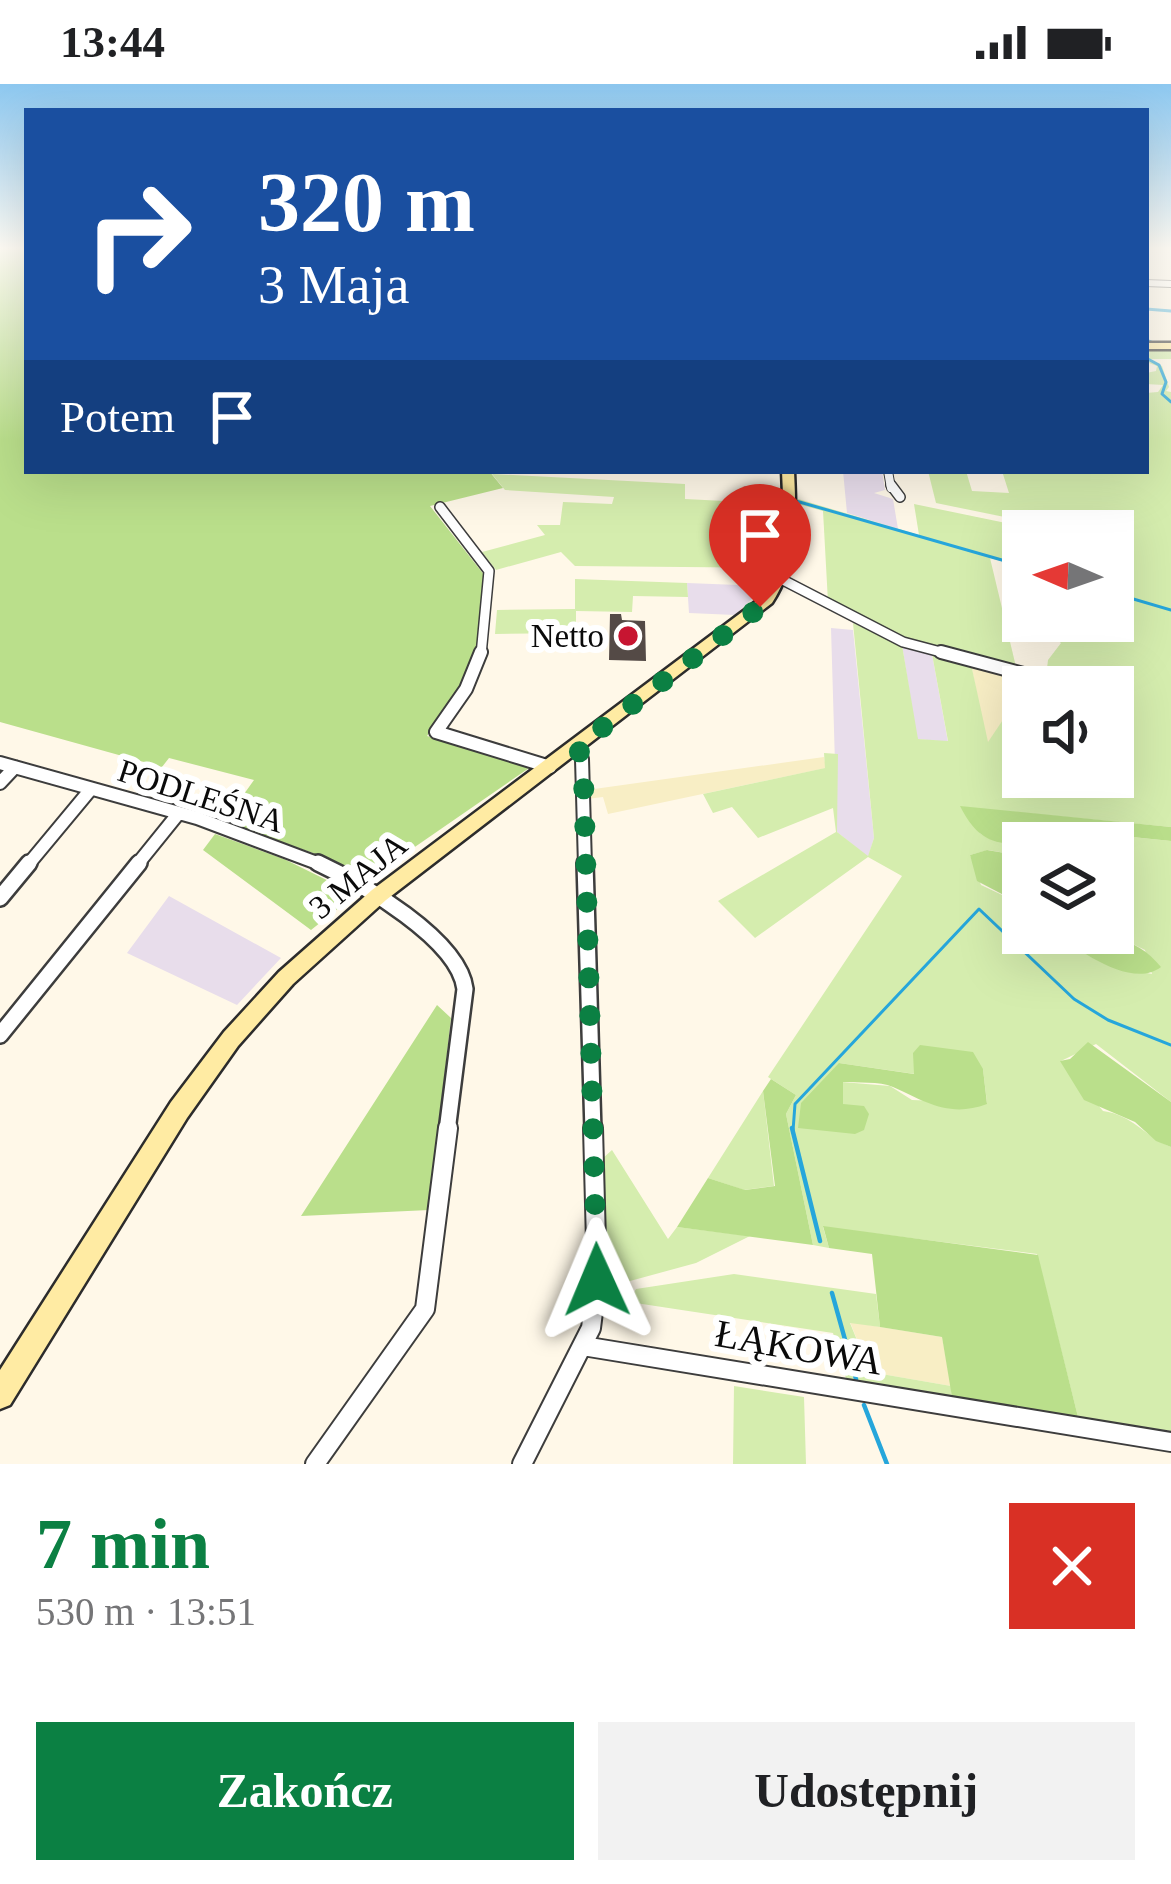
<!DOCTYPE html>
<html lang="pl">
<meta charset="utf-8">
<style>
:root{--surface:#fff;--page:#f2f2f2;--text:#202124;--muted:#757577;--accent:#0b8043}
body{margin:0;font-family:Georgia,serif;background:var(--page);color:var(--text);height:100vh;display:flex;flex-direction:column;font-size:45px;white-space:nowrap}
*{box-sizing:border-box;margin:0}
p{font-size:39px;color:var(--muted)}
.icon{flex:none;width:66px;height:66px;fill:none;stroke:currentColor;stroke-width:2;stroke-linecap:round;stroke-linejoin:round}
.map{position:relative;height:1380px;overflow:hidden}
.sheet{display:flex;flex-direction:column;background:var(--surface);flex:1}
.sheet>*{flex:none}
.hud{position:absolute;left:24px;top:24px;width:1125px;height:366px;border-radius:0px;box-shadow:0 12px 48px #0002;background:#1a4fa0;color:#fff;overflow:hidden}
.needle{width:78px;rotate:272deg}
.controls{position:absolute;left:1002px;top:426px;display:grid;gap:24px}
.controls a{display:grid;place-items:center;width:132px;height:132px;border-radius:0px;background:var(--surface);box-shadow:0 12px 48px #0002;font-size:60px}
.pin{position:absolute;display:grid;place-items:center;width:102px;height:102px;color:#fff;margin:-123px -51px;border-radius:50% 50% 50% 0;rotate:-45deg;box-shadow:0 0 12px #0007}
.pin .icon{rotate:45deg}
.me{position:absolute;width:132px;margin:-66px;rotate:359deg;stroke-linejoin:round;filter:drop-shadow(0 0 9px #0008)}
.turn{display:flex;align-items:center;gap:42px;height:252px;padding:0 36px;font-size:54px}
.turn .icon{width:156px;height:156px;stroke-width:2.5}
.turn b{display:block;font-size:84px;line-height:102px}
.then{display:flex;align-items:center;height:114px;padding:0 36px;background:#0003;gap:24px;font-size:45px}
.round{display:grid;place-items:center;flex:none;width:126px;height:126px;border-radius:0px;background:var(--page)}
.overview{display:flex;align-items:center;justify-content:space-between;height:204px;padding:0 36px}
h1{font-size:72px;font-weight:700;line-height:90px;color:var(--accent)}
.action{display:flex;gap:24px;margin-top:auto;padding:24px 36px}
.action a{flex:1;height:138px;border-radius:0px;background:var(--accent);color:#fff;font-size:48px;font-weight:700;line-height:138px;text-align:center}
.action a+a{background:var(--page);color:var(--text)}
.status{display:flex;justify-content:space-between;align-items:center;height:84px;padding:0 60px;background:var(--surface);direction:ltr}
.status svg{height:33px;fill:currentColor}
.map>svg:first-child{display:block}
.industrial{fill:#e8ddeb}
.farmland{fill:#f8eec5}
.green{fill:#d5edae;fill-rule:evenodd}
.forest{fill:#badf8b}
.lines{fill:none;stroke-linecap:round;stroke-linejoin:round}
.stream-far1{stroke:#26a6db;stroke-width:3}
.stream{stroke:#26a6db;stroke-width:4.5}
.building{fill:#544a46}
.street-far5-casing{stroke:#3d3d3d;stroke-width:8}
.street-far4-casing{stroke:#3d3d3d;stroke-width:10}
.street-far3-casing{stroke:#3d3d3d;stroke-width:12}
.street-far2-casing{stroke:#3d3d3d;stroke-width:16}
.street-far1-casing{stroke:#3d3d3d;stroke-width:20}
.street-casing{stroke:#3d3d3d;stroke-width:22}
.secondary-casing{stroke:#2c2c2c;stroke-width:5}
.street-far5{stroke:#fff;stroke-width:6}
.street-far4{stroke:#fff;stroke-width:8}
.street-far3{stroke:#fff;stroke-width:9}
.street-far2{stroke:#fff;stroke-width:12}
.street-far1{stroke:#fff;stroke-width:15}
.street{stroke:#fff;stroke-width:18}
.secondary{fill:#ffeba3;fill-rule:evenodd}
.route{stroke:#0b8043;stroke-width:21;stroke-dasharray:0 37.8}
.poi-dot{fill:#c71531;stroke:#fff;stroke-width:4.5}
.labels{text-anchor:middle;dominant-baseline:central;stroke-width:12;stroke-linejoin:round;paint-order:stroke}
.poi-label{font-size:33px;fill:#0a0a0a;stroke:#fff;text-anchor:end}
.street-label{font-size:33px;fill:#0a0a0a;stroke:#fff}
.near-street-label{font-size:39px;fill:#0a0a0a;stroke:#fff}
</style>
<div class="status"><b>13:44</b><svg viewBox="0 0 49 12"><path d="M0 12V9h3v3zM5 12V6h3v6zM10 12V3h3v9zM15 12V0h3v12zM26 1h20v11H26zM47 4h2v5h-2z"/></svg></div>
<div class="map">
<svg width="1171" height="1380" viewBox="0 0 1171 1380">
<rect width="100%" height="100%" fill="#fff8e8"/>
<path class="industrial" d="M843 387H882L885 406 874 409 893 415 898 445 847 429Z
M687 499 765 502 735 531 689 529Z
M831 544 853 546 874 754 868 773 837 748Z
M902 561 932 570 948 658 917 655Z
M169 812 281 874 237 921 127 869Z"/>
<path class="farmland" d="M971 580 1030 594 988 660H987Z
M824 673 826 684 608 730 603 713 587 715V706Z
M850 1238 942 1253 951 1302 870 1288Z"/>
<path class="green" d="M1146 264H1171V275H1150L1162 282 1169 303 1166 307 1171 308V743L961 723 981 750 1023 763V772L988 766 970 771 981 801 1023 821V849H1052L1108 881 1152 890 1145 866 1110 849 1113 759H1047L1044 744 1171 757V1018L1096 960 1061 977 1103 1027C1133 1031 1145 1053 1171 1063V1347L1078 1333 1037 1170 823 1143 829 1164 813 1161 786 1030 796 1011 768 993 902 792 868 773 755 854 718 817 836 748 833 724 758 754 732 723 713 729 703 710 825 684 824 669 838 670 837 748 868 772 874 754 853 539 902 561 918 655 948 657 932 570 971 580 988 658 1023 606V693H1113V603H1025L1030 594 1046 593 1048 576 1061 559 1056 555 1068 537H1113V447H1023V483L990 474 1017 587 932 567 828 518 823 427 798 420V415L919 451 914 420 1020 442 1019 436 936 419 928 387H966L972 407 1009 409 1002 387H1146V309L1158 308 1163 301 1146 300V289L1156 287 1157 282 1146 278ZM839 979 915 990 983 985 987 1019 912 1016 890 1002 842 998 843 1020Z
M492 390 685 400V415L781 420 778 474 728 473 730 481 777 484 575 482 561 468 496 486 482 468 545 451 537 441H560L563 418 612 420 614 413 505 406Z
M575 495 687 499 688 513 633 512 632 528 576 527V549L495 550 497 526 575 525Z
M763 1007 774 1102 744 1106 708 1094Z
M612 1066 668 1155 677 1143 750 1152 696 1179 608 1203 602 1075Z
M734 1190 876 1210 880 1243 850 1239 870 1288 951 1302 952 1313 847 1298 833 1249 629 1218 636 1205Z
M734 1302 804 1313 806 1380H733Z"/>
<path class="forest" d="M0 164H27V387H489L503 404 430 422 485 492 476 580 427 652 532 682 367 796 313 769 224 738 254 696 169 674 162 683 0 638Z
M960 722 1171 743V757L1045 744 1047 759C1010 759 983 769 960 722Z
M215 750 284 775 351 808 350 815 311 846 203 766Z
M987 766 1023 772V821L977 797 970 771Z
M1052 849C1094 849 1133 848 1161 883 1131 906 1079 865 1052 849Z
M437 921 451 934 429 1126 301 1132Z
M1088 958 1171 1018V1063L1156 1057 1135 1038 1084 1016 1060 977 1070 975Z
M920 961 973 968 983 985 987 1020C950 1034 926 1018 893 1003 879 997 858 999 843 998V1020L864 1022 869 1030 864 1046 855 1050 798 1044 801 1019 839 979 914 990 913 969Z
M771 995 796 1011 786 1030 813 1161 677 1143 708 1094 745 1106 775 1102 763 1007Z
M823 1142 1038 1171 1078 1333 952 1313 942 1253 880 1243 872 1170 829 1164Z"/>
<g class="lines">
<path class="stream-far1" d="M1146 225 1171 227
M1146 256 1153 259H1146
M1146 274 1159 281 1166 298 1162 310 1171 318
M745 404 782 414
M796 417 1023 482
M1113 509 1171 526
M793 1047 795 1020 979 825 1074 915 1108 936 1171 961"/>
<path class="stream" d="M792 1044 820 1157
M832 1209 856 1295
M864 1321 887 1380"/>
</g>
<path class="building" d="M610 530H621L622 536 645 537 646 577 609 576Z"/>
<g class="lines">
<defs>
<path id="street-far5" d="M1146 199 1171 200"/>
<path id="street-far4" d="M888 387 891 404"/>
<path id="street-far3" d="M891 401 900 413
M440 423 489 487 481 571
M781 495 903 558 952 571"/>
<path id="street-far2" d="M481 568 466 605 436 648 550 683
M941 568 1031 592
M577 663 582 675 585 782
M0 679 197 734 325 782
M0 699 15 683
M27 782 91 705
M136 782 178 730"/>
<path id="street-far1" d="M318 779C361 799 459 855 465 905L447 1047
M585 779 593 1047
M0 814 29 779
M0 951 139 779"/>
<path id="street" d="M583 1262 1171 1358
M315 1380 425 1225 448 1044
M522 1380 591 1244 597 1196 593 1044"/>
<path id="secondary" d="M1146 259H1171V265H1146Z
M782 387H794C796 435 799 477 772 519L386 816 293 900 238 962 187 1034 10 1321 0 1325V1286L171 1018 224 948 279 888 372 806 762 513C787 474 784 432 782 387Z"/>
</defs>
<use href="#street-far5" class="street-far5-casing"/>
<use href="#street-far4" class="street-far4-casing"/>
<use href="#street-far3" class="street-far3-casing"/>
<use href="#street-far2" class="street-far2-casing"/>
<use href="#street-far1" class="street-far1-casing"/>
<use href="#street" class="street-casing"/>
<use href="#secondary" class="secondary-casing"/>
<use href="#street-far5" class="street-far5"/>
<use href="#street-far4" class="street-far4"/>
<use href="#street-far3" class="street-far3"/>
<use href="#street-far2" class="street-far2"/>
<use href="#street-far1" class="street-far1"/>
<use href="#street" class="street"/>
<use href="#secondary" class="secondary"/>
</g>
<linearGradient id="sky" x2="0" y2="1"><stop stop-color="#8dc8f0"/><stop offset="0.46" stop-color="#fffcf5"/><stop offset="1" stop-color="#fffcf5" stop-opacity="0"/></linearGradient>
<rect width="1171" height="357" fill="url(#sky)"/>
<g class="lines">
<path class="route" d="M597 1196 583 675 577 663 760 523"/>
</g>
<circle class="poi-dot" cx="628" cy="552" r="12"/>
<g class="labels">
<g class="poi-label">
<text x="604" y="552">Netto</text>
</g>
<g class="street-label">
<text transform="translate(201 712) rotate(18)">PODLEŚNA</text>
<text transform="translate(358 792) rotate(-39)">3 MAJA</text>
</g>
<g class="near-street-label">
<text transform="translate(799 1263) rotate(10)">ŁĄKOWA</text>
</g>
</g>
</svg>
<div class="controls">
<a><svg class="needle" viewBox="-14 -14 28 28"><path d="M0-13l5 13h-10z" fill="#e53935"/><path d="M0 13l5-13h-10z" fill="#757577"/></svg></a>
<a><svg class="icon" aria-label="sound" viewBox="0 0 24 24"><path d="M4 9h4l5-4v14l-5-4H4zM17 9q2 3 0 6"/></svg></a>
<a><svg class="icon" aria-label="layers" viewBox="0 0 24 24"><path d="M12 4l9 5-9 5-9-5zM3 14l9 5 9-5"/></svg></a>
</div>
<div class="pin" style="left:760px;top:523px;background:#d93025"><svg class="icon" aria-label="arrive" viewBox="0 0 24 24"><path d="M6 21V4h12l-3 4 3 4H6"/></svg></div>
<svg class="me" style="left:597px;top:1196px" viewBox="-20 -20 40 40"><path d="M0-17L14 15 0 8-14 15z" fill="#0b8043" stroke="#fff" stroke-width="4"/></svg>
<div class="hud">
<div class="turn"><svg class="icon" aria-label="right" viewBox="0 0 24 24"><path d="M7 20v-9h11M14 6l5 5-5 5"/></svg><div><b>320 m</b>3 Maja</div></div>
<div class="then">Potem<svg class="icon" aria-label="arrive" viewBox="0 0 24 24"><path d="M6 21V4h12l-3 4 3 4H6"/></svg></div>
</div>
</div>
<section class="sheet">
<div class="overview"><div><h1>7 min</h1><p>530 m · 13:51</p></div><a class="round" style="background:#d93025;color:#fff"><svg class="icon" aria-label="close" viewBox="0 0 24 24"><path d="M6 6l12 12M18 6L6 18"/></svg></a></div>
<div class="action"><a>Zakończ</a><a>Udostępnij</a></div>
</section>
